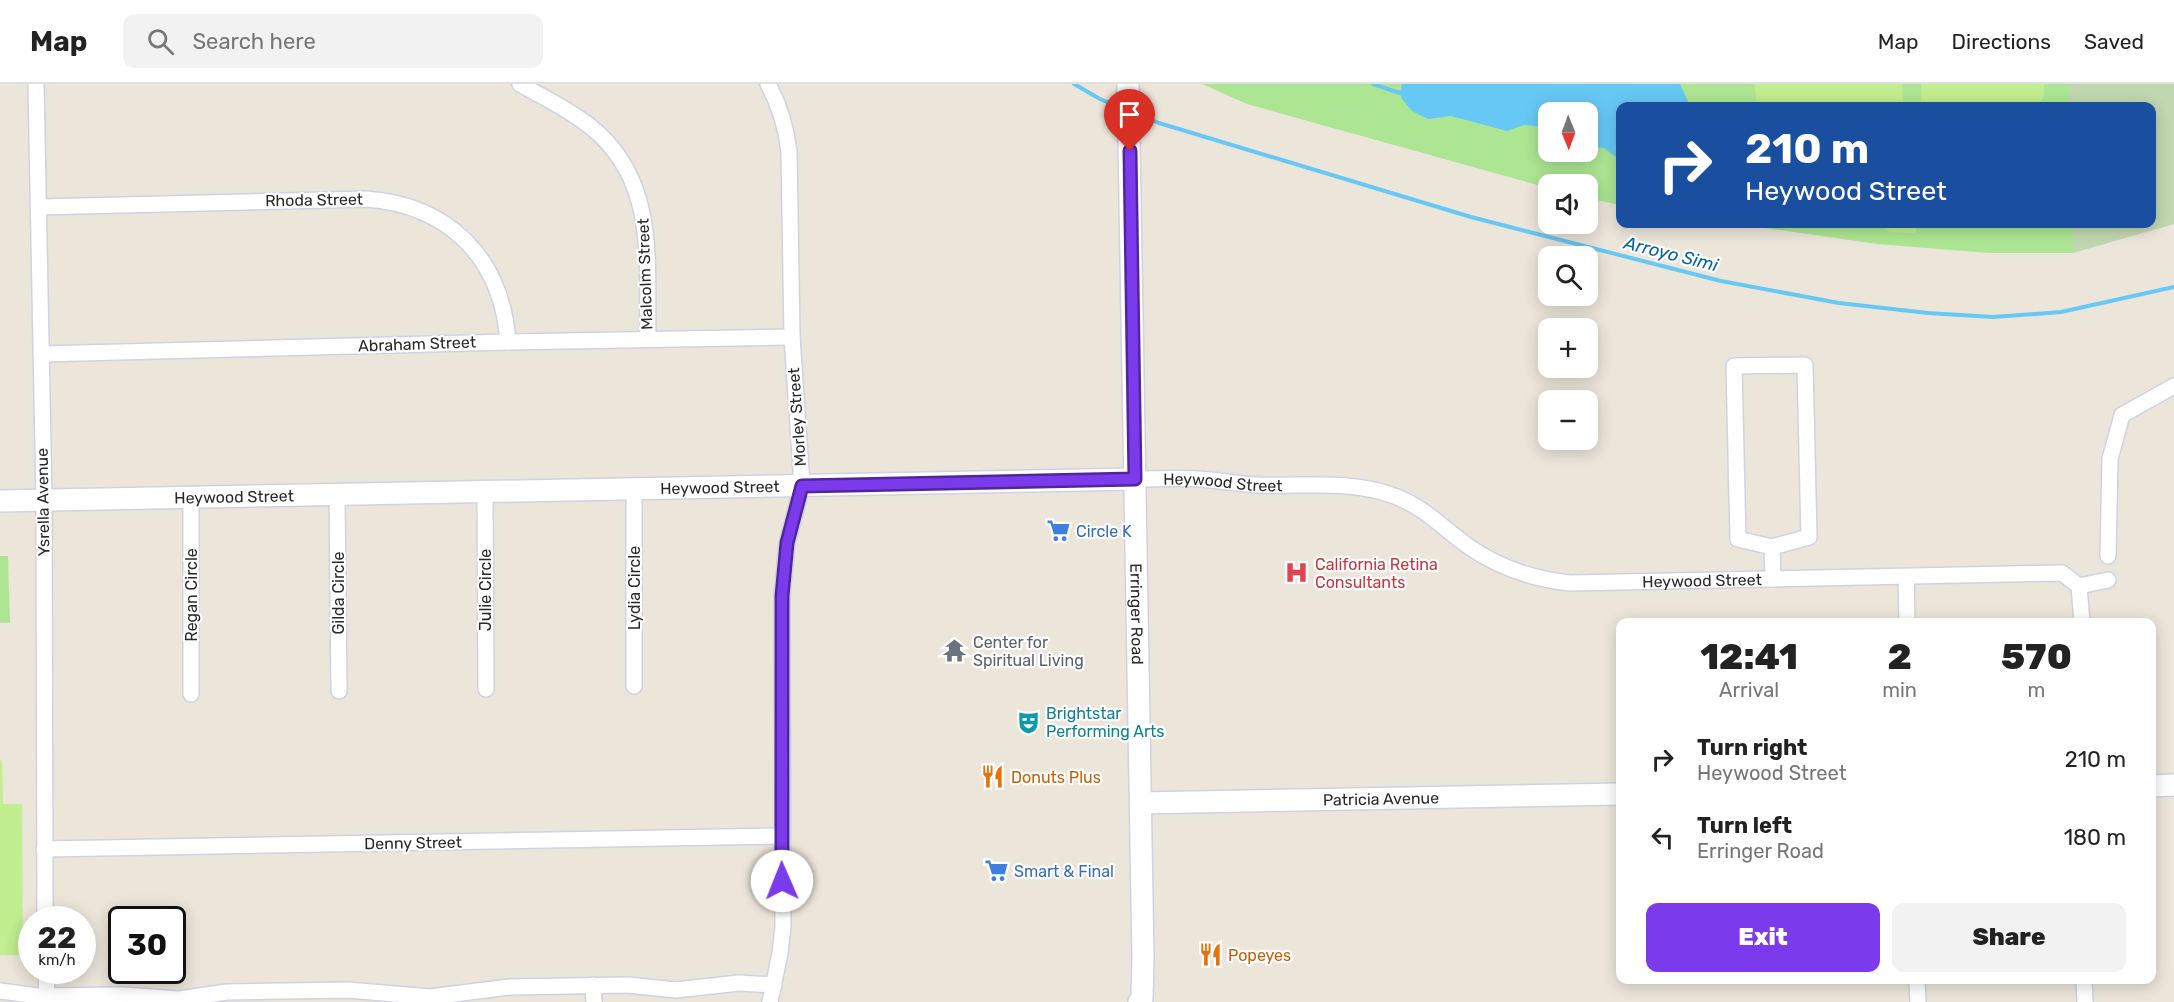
<!DOCTYPE html>
<meta charset="utf-8">
<style>
:root{--surface:#fff;--page:#f2f2f2;--text:#222;--muted:#767676;--line:#e0e0e0;--accent:#7c3aed}
body{margin:0;font-family:Rubik,sans-serif;background:var(--page);color:var(--text);height:100vh;display:flex;flex-direction:column;font-size:22px;white-space:nowrap}
*{box-sizing:border-box;margin:0}
p{font-size:20px;color:var(--muted)}
.icon{flex:none;width:33px;height:33px;fill:none;stroke:currentColor;stroke-width:2;stroke-linecap:round;stroke-linejoin:round}
.map{position:relative;flex:1;overflow:hidden}
.details{position:absolute;left:1616px;top:534px;width:540px;height:366px;display:flex;flex-direction:column;background:var(--surface);border-radius:12px;box-shadow:0 3px 15px #0003}
.details>*{flex:none}
.top-card{position:absolute;left:1616px;top:18px;width:540px;height:126px;border-radius:12px;box-shadow:0 3px 15px #0003;background:#1a4fa0;color:#fff;overflow:hidden}
.needle{width:39px;rotate:179deg}
.fabs{position:absolute;left:1538px;top:18px;display:grid;gap:12px}
.fabs a{display:grid;place-items:center;width:60px;height:60px;border-radius:12px;background:var(--surface);box-shadow:0 3px 15px #0003;font-size:30px}
.speed{position:absolute;left:18px;top:822px;display:flex;gap:12px;font-size:30px;font-weight:700;text-align:center}
.speed>*{display:grid;place-content:center;width:78px;height:78px;border-radius:50%;background:var(--surface);box-shadow:0 3px 15px #0003;line-height:1}
.speed small{font-size:15px;font-weight:400}
.speed .limit{border:3px solid #111;border-radius:9px;background:#fff;color:#111}
.pin{position:absolute;display:grid;place-items:center;width:51px;height:51px;color:#fff;margin:-62px -26px;border-radius:50% 50% 50% 0;rotate:-45deg;box-shadow:0 0 6px #0007}
.pin .icon{rotate:45deg}
.me{position:absolute;width:66px;margin:-33px;rotate:359deg;stroke-linejoin:round;filter:drop-shadow(0 0 4px #0008)}
.turn{display:flex;align-items:center;gap:21px;height:126px;padding:0 30px;font-size:27px}
.turn .icon{width:78px;height:78px;stroke-width:2.5}
.turn b{display:block;font-size:42px;line-height:51px}
.eta{display:flex;justify-content:space-evenly;align-items:center;height:102px;text-align:center}
.eta b{font-size:36px;font-weight:800;line-height:42px}
.action{display:flex;gap:12px;margin-top:auto;padding:12px 30px}
.action a{flex:1;height:69px;border-radius:12px;background:var(--accent);color:#fff;font-size:24px;font-weight:800;line-height:69px;text-align:center}
.action a+a{background:var(--page);color:var(--text)}
ul{padding:0;list-style:none}
li{display:flex;align-items:center;gap:18px;height:78px;padding:0 30px}
li div{flex:1}
li b{display:block;font-size:22px}
li em{font-style:normal}
header{display:flex;align-items:center;gap:36px;box-sizing:border-box;height:84px;padding:0 30px;background:var(--surface);border-bottom:2px solid var(--line)}
header strong{font-size:28px}
nav{display:flex;gap:33px;margin-inline-start:auto;font-size:21px}
.search{width:420px;height:54px;background:var(--page);display:flex;align-items:center;gap:15px;box-sizing:border-box;padding:0 21px;border-radius:12px;color:var(--muted);font-size:22px}
.map>svg:first-child{display:block}
.green{fill:#ace693;fill-rule:evenodd}
.cemetery{fill:#c1d7b0}
.pitch{fill:#c1ee8e}
.water{fill:#67c8f5}
.lines{fill:none;stroke-linecap:round;stroke-linejoin:round}
.stream{stroke:#67c8f5;stroke-width:4}
.street-casing{stroke:#cfd2e3;stroke-width:18}
.secondary-casing{stroke:#cfd2e3;stroke-width:24}
.street{stroke:#fff;stroke-width:15}
.secondary{stroke:#fff;stroke-width:21}
.route-casing{stroke:#51269a;stroke-width:15}
.route{stroke:#7c3aed;stroke-width:10}
.labels{text-anchor:middle;dominant-baseline:central;stroke-width:4.5;stroke-linejoin:round;paint-order:stroke}
.street-label{font-size:16px;fill:#292929;stroke:#fff}
.shop-label{font-size:16px;fill:#366cbe;stroke:#fff;text-anchor:start}
.health-label{font-size:16px;fill:#be3a42;stroke:#fff;text-anchor:start}
.worship-label{font-size:16px;fill:#5b616d;stroke:#fff;text-anchor:start}
.culture-label{font-size:16px;fill:#0d838f;stroke:#fff;text-anchor:start}
.food-label{font-size:16px;fill:#c56008;stroke:#fff;text-anchor:start}
.water-label{font-size:18px;font-style:italic;fill:#0664a1;stroke:#fff}
</style>
<header>
<strong>Map</strong>
<div class="search"><svg class="icon" aria-label="search" viewBox="0 0 24 24"><circle cx="10" cy="10" r="6"/><path d="M15 15l6 6"/></svg>Search here</div>
<nav><a>Map</a><a>Directions</a><a>Saved</a></nav>
</header>
<div class="map">
<svg width="2174" height="918" viewBox="0 0 2174 918">
<rect width="100%" height="100%" fill="#ece5da"/>
<path class="green" d="M1202 0H2069V22H1620V121L1587 114V100H1548V104L1247 20ZM1548 28H1587V68H1548Z
M1737 140H2073V169H1989L1877 160Z
M0 472H8L10 539H0Z"/>
<path class="cemetery" d="M2069 0H2174V140L2073 169V140H2151V22H2069Z"/>
<path class="pitch" d="M1754 0H1902L1903 18 1921 19V0H2044V11L2039 22H1757Z
M1878 140H1916V149L1890 148Z
M0 676 2 677 3 720H22L23 871H0Z"/>
<path class="water" d="M1402 0H1680L1690 22H1620V76L1604 64 1587 62V28H1548V43L1524 41 1507 47 1451 32 1428 35 1412 27 1402 15 1400 9Z"/>
<g class="lines">
<path class="stream" d="M1074 0 1100 15 1121 24
M1373 0 1400 9
M1137 30 1159 39 1471 133 1721 197 1839 219 1928 229 1993 233 2061 228 2174 203"/>
<defs>
<g id="street">
<path d="M36 0 44 416 45 836"/>
<path d="M520 0C546 15 576 29 598 49 658 104 646 182 648 255"/>
<path d="M768 0C780 22 786 43 789 67L792 253 802 402 787 460 782 512 783 843 780 869 770 918"/>
<path d="M39 123 366 115C449 121 502 174 508 258"/>
<path d="M41 270 508 258 792 253"/>
<path d="M1805 281 1809 453 1772 463 1738 455 1734 282Z"/>
<path id="s1" d="M1135 395C1156 395 1177 394 1198 395 1218 396 1238 400 1257 401 1305 403 1352 395 1397 413 1425 424 1444 445 1468 462 1499 484 1532 495 1570 499L2062 489 2079 502 2082 538"/>
<path d="M485 408 486 605"/>
<path d="M337 411 339 607"/>
<path d="M191 412V610"/>
<path d="M1772 463 1773 495"/>
<path d="M2108 472 2110 375 2122 331 2174 302"/>
<path d="M1906 493 1907 538"/>
<path d="M2079 502 2108 496"/>
<path d="M634 602V405"/>
<path d="M44 765 782 752"/>
<path d="M46 886 47 912"/>
<path d="M1917 896 1918 918"/>
<path d="M2084 896 2085 918"/>
<path d="M593 901 594 918"/>
<path d="M0 907 38 912 123 911 179 915 227 908 348 906 430 913 510 903 628 901 676 906 739 899 774 901"/>
</g>
<g id="secondary">
<path id="s2" d="M1128 0 1143 874 1142 915 1139 918"/>
<path id="s3" d="M0 417 1135 395"/>
<path d="M2151 702 2174 701"/>
<path id="s4" d="M1141 719 1620 710"/>
</g>
</defs>
<use href="#street" class="street-casing"/>
<use href="#secondary" class="secondary-casing"/>
<use href="#street" class="street"/>
<use href="#secondary" class="secondary"/>
</g>
<g class="lines">
<defs>
<path id="route" d="M782 797V512L787 459 802 402 1135 395 1130 67"/>
</defs>
<use href="#route" class="route-casing"/>
<use href="#route" class="route"/>
</g>
<defs>
<symbol id="supermarket-bare" viewBox="-9 -9 18 18"><path d="M-6-5.5h2.5l.6 2H6L4.5 2H-2.5L-4.4-4H-6ZM-1.5 3.2a1.3 1.3 0 1 0 .1 0ZM3 3.2a1.3 1.3 0 1 0 .1 0Z" fill="#3f7fe0" stroke="#fff" stroke-width="2.5" paint-order="stroke"/></symbol>
<symbol id="hospital-bare" viewBox="-9 -9 18 18"><path d="M-5-5h3v3.5h4V-5h3V5h-3V1.5h-4V5h-3Z" fill="#e0444e" stroke="#fff" stroke-width="2.5" paint-order="stroke"/></symbol>
<symbol id="temple-bare" viewBox="-9 -9 18 18"><path d="M0-6L5-2H3V0L6.5 2.5H4V6H1.5V3h-3V6H-4V2.5H-6.5L-3 0V-2H-5Z" fill="#6b7280" stroke="#fff" stroke-width="2.5" paint-order="stroke"/></symbol>
<symbol id="theatre-bare" viewBox="-9 -9 18 18"><path d="M-5-5.5Q0-4 5-5.5V0Q5 5 0 6Q-5 5-5 0ZM-3.3-2.5H-1v1.5H-3.3ZM1-2.5H3.3v1.5H1ZM-2.8 1Q0 5.5 2.8 1Z" fill="#0f9aa8" stroke="#fff" stroke-width="2.5" paint-order="stroke"/></symbol>
<symbol id="restaurant-bare" viewBox="-9 -9 18 18"><path d="M-5-6h1v4h1v-4h1v4h1v-4h1v5L-1.5 .5V6h-2V.5L-5-1ZM5-6V6H3V1.5H1.5Q1.5-4 5-6Z" fill="#e8710a" stroke="#fff" stroke-width="2.5" paint-order="stroke"/></symbol>
</defs>
<g fill-rule="evenodd">
<use href="#supermarket-bare" x="1042" y="430" width="33" height="33"/>
<use href="#hospital-bare" x="1280" y="472" width="33" height="33"/>
<use href="#temple-bare" x="938" y="550" width="33" height="33"/>
<use href="#theatre-bare" x="1012" y="622" width="33" height="33"/>
<use href="#restaurant-bare" x="976" y="676" width="33" height="33"/>
<use href="#supermarket-bare" x="980" y="770" width="33" height="33"/>
<use href="#restaurant-bare" x="1194" y="854" width="33" height="33"/>
</g>
<g class="labels">
<g class="street-label">
<text transform="translate(314 116) rotate(-1)">Rhoda Street</text>
<text transform="translate(645 190) rotate(-92)">Malcolm Street</text>
<text transform="translate(417 260) rotate(-2)">Abraham Street</text>
<text transform="translate(797 333) rotate(-94)">Morley Street</text>
<text stroke="none"><textPath href="#s1" startOffset="88">Heywood Street</textPath></text>
<text stroke="none"><textPath href="#s3" startOffset="720">Heywood Street</textPath></text>
<text stroke="none"><textPath href="#s3" startOffset="234">Heywood Street</textPath></text>
<text transform="translate(43 418) rotate(-91)">Ysrella Avenue</text>
<text stroke="none"><textPath href="#s1" startOffset="592">Heywood Street</textPath></text>
<text transform="translate(634 504) rotate(-90)">Lydia Circle</text>
<text transform="translate(485 506) rotate(-90)">Julie Circle</text>
<text transform="translate(338 509) rotate(-90)">Gilda Circle</text>
<text transform="translate(191 511) rotate(-90)">Regan Circle</text>
<text stroke="none"><textPath href="#s2" startOffset="530">Erringer Road</textPath></text>
<text stroke="none"><textPath href="#s4" startOffset="240">Patricia Avenue</textPath></text>
<text transform="translate(413 759) rotate(-1)">Denny Street</text>
</g>
<g class="shop-label">
<text x="1076" y="447">Circle K</text>
<text x="1014" y="787">Smart &amp; Final</text>
</g>
<g class="health-label">
<text x="1315" y="480">California Retina<tspan x="1315" dy="18">Consultants</tspan></text>
</g>
<g class="worship-label">
<text x="973" y="558">Center for<tspan x="973" dy="18">Spiritual Living</tspan></text>
</g>
<g class="culture-label">
<text x="1046" y="629">Brightstar<tspan x="1046" dy="18">Performing Arts</tspan></text>
</g>
<g class="food-label">
<text x="1011" y="693">Donuts Plus</text>
<text x="1228" y="871">Popeyes</text>
</g>
<g class="water-label">
<text transform="translate(1671 170) rotate(14)">Arroyo Simi</text>
</g>
</g>
</svg>
<div class="fabs">
<a><svg class="needle" viewBox="-14 -14 28 28"><path d="M0-13l5 13h-10z" fill="#e53935"/><path d="M0 13l5-13h-10z" fill="#767676"/></svg></a>
<a><svg class="icon" aria-label="sound" viewBox="0 0 24 24"><path d="M4 9h4l5-4v14l-5-4H4zM17 9q2 3 0 6"/></svg></a>
<a><svg class="icon" aria-label="search" viewBox="0 0 24 24"><circle cx="10" cy="10" r="6"/><path d="M15 15l6 6"/></svg></a>
<a>+</a>
<a>−</a>
</div>
<div class="speed"><div>22<small>km/h</small></div><div class="limit">30</div></div>
<div class="pin" style="left:1130px;top:67px;background:#d93025"><svg class="icon" aria-label="arrive" viewBox="0 0 24 24"><path d="M6 21V4h12l-3 4 3 4H6"/></svg></div>
<svg class="me" style="left:782px;top:797px" viewBox="-20 -20 40 40"><circle r="19" fill="#fff"/><path d="M0-13L10 11 0 6-10 11z" fill="#7c3aed"/></svg>
<div class="top-card">
<div class="turn"><svg class="icon" aria-label="right" viewBox="0 0 24 24"><path d="M7 20v-9h11M14 6l5 5-5 5"/></svg><div><b>210 m</b>Heywood Street</div></div>
</div>
<section class="details">
<div class="eta">
<div><b>12:41</b><p>Arrival</p></div>
<div><b>2</b><p>min</p></div>
<div><b>570</b><p>m</p></div>
</div>
<ul>
<li><svg class="icon" aria-label="right" viewBox="0 0 24 24"><path d="M7 20v-9h11M14 6l5 5-5 5"/></svg><div><b>Turn right</b><p>Heywood Street</p></div><em>210 m</em></li>
<li><svg class="icon" aria-label="left" viewBox="0 0 24 24"><path d="M17 20v-9H6M10 6l-5 5 5 5"/></svg><div><b>Turn left</b><p>Erringer Road</p></div><em>180 m</em></li>
</ul>
<div class="action"><a>Exit</a><a>Share</a></div>
</section>
</div>
